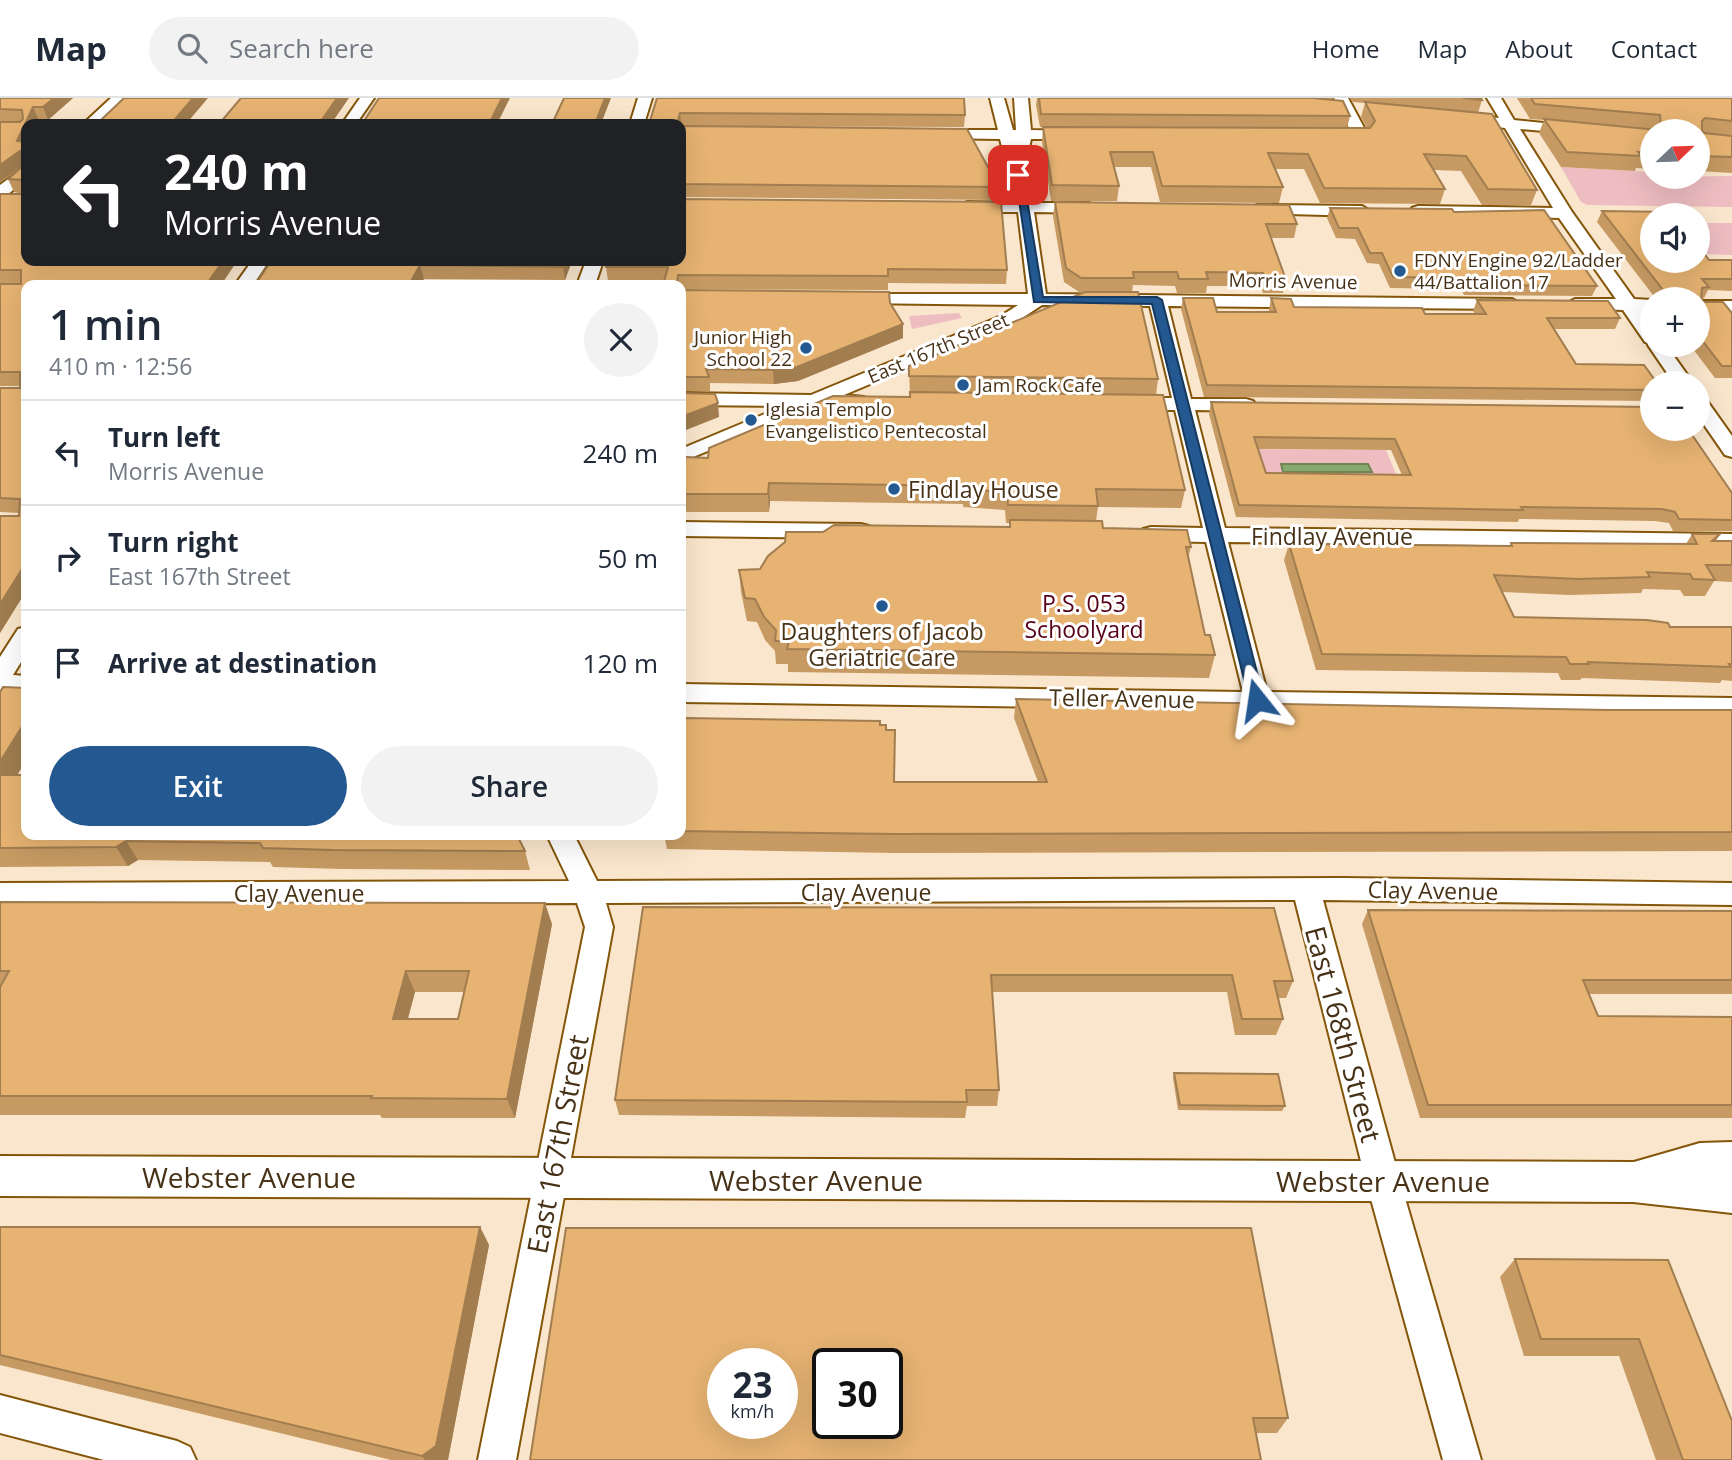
<!DOCTYPE html>
<meta charset="utf-8">
<style>
:root{--surface:#fff;--page:#f2f2f3;--text:#1f2937;--muted:#747a83;--line:#e0e1e3;--accent:#235890}
body{margin:0;font-family:"Open Sans",sans-serif;background:var(--page);color:var(--text);height:100vh;display:flex;flex-direction:column;font-size:26px;white-space:nowrap}
*{box-sizing:border-box;margin:0}
p{font-size:23px;color:var(--muted)}
.icon{flex:none;width:38px;height:38px;fill:none;stroke:currentColor;stroke-width:2;stroke-linecap:round;stroke-linejoin:round}
.map{position:relative;flex:1;overflow:hidden}
.drawer{position:absolute;left:21px;top:182px;width:665px;height:560px;display:flex;flex-direction:column;background:var(--surface);border-radius:14px;box-shadow:0 7px 28px #0002}
.drawer>*{flex:none}
.banner{position:absolute;left:21px;top:21px;width:665px;height:147px;border-radius:14px;box-shadow:0 7px 28px #0002;background:#202124;color:#fff;overflow:hidden}
.needle{width:46px;rotate:67deg}
.fabs{position:absolute;left:1640px;top:21px;display:grid;gap:14px}
.fabs a{display:grid;place-items:center;width:70px;height:70px;border-radius:50%;background:var(--surface);box-shadow:0 7px 28px #0002;font-size:35px}
.speed{position:absolute;left:707px;top:1250px;display:flex;gap:14px;font-size:35px;font-weight:700;text-align:center}
.speed>*{display:grid;place-content:center;width:91px;height:91px;border-radius:50%;background:var(--surface);box-shadow:0 7px 28px #0002;line-height:1}
.speed small{font-size:18px;font-weight:400}
.speed .limit{border:4px solid #111;border-radius:10px;background:#fff;color:#111}
.pin{position:absolute;display:grid;place-items:center;width:60px;height:60px;color:#fff;margin:-30px;border-radius:14px;box-shadow:0 4px 10px #0006}
.me{position:absolute;width:77px;margin:-38px;rotate:345deg;stroke-linejoin:round;filter:drop-shadow(0 0 5px #0008)}
.turn{display:flex;align-items:center;gap:24px;height:147px;padding:0 28px;font-size:32px}
.turn .icon{width:91px;height:91px;stroke-width:2.5}
.turn b{display:block;font-size:49px;line-height:60px}
.round{display:grid;place-items:center;flex:none;width:74px;height:74px;border-radius:37px;background:var(--page)}
.summary{display:flex;align-items:center;justify-content:space-between;height:119px;padding:0 28px}
h1{font-size:42px;font-weight:600;line-height:52px}
.primary-button{display:flex;gap:14px;margin-top:auto;padding:14px 28px}
.primary-button a{flex:1;height:80px;border-radius:42px;background:var(--accent);color:#fff;font-size:28px;font-weight:600;line-height:80px;text-align:center}
.primary-button a+a{background:var(--page);color:var(--text)}
ul{padding:0;list-style:none}
li{display:flex;align-items:center;gap:21px;height:105px;padding:0 28px;border-top:2px solid var(--line)}
li div{flex:1}
li b{display:block;font-size:26px}
li em{font-style:normal}
header{display:flex;align-items:center;gap:42px;box-sizing:border-box;height:98px;padding:0 35px;background:var(--surface);border-bottom:2px solid var(--line)}
header strong{font-size:33px}
nav{display:flex;gap:38px;margin-inline-start:auto;font-size:24px}
.search{width:490px;height:63px;background:var(--page);display:flex;align-items:center;gap:18px;box-sizing:border-box;padding:0 24px;border-radius:38px;color:var(--muted);font-size:26px}
.map>svg:first-child{display:block}
.green{fill:#eebdc1}
.water{fill:#87a86f;stroke:#748555;stroke-width:2}
.lines{fill:none;stroke-linecap:round;stroke-linejoin:round}
.minor-casing{stroke:#84560a;stroke-width:4}
.major-casing{stroke:#84560a;stroke-width:4}
.minor{fill:#fff;fill-rule:evenodd}
.major{fill:#fff;fill-rule:evenodd}
.wall{fill:#c69a62;fill-rule:evenodd}
.shaded-wall{fill:#a17d50}
.building{fill:#e6b372;stroke:#a17d50;stroke-width:2;fill-rule:evenodd}
.route{fill:#235890;stroke:#17395e;stroke-width:2}
.poi-dot{fill:#235890;stroke:#fff;stroke-width:2.5}
.labels{text-anchor:middle;dominant-baseline:central;stroke-width:6;stroke-linejoin:round;paint-order:stroke}
.far-poi-label{font-size:19px;fill:#473217;stroke:#fff;text-anchor:start}
.far-street-label{font-size:19px;fill:#473217;stroke:#fff}
.poi-label{font-size:23px;fill:#473217;stroke:#fff;text-anchor:start}
.street-label{font-size:23px;fill:#473217;stroke:#fff}
.park-label{font-size:23px;fill:#56001a;stroke:#fff}
.near-street-label{font-size:28px;fill:#473217;stroke:#fff}
</style>
<header>
<strong>Map</strong>
<div class="search"><svg class="icon" aria-label="search" viewBox="0 0 24 24"><circle cx="10" cy="10" r="6"/><path d="M15 15l6 6"/></svg>Search here</div>
<nav><a>Home</a><a>Map</a><a>About</a><a>Contact</a></nav>
</header>
<div class="map">
<svg width="1732" height="1362" viewBox="0 0 1732 1362">
<rect width="100%" height="100%" fill="#fae6cc"/>
<path class="green" d="M1561 69 1652 74V79L1732 78V109L1587 107 1581 104Z
M1698 125H1732V157L1698 156Z
M959 215 962 220 912 231 909 218Z
M1252 351 1386 352 1401 388 1262 387Z"/>
<path class="water" d="M1281 366H1368L1372 374H1283Z"/>
<g class="lines">
<defs>
<path id="minor" d="M111 0H127L99 26H83Z
M360 0H374L356 26H342Z
M638 0H652L644 26H630Z
M990 0H1004L1013 32H1016L1014 0H1028L1031 32 1077 33 1084 37 1077 41H1031L1029 50 1017 48 1032 105H1089L1097 110 1089 115 1034 114 1046 196 1512 201 1521 206 1512 211 1168 208 1191 301H1246L1253 303 1256 307 1253 311 1246 313 1195 312 1225 430 1732 436V450L1228 444 1267 594 1732 600V618L681 604V586L1243 594 1206 444 1151 443 1143 441 1140 436 1143 431 1151 429 1203 430 1175 312H1130L1120 306 1130 300H1172L1150 208 1042 207 1013 226 844 297 864 299 867 303 864 307 817 308 681 364V351L784 308 681 307V295L811 297 1001 218 1018 207 854 205 848 204 845 200 848 196H1028L1018 114H967L959 109 967 104 1016 105 1000 41 934 40 927 36 934 32H998Z
M1334 0H1348L1369 39 1366 42H1331L1328 39 1331 36 1351 34Z
M1487 0H1501L1514 22 1582 29 1584 32 1582 35 1577 36 1520 31 1572 114 1634 201 1652 202V212H1642L1652 227V247H1666L1693 285H1674L1648 247 1649 245 1645 244 1623 212 1569 210 1566 206 1575 201H1616L1559 120 1412 116 1410 113 1412 110 1418 108 1553 110 1505 30 1462 25 1455 21 1462 17 1499 20Z
M26 68V81L6 98 0 100V87Z
M1257 107 1362 108 1370 113 1362 118 1251 115 1249 112Z
M252 163H269L253 187H235Z
M586 163H603L595 187H577Z
M1698 203H1732V213H1698Z
M1698 298 1705 300 1732 338V359L1725 357 1698 318Z
M681 424 861 426 869 428 872 433 869 438 861 440 681 438Z
M26 529V556L13 577 26 578V594L0 595V559L18 531Z
M547 737H574L597 783 1342 780 1732 785V807L1323 802 1400 1083 1481 1362H1443L1366 1083 1295 802 606 805 613 829 516 1362H478L585 829 577 805 0 807V785L569 783Z
M0 1297 177 1343 190 1349 196 1362H104L0 1335Z"/>
<path id="major" d="M1732 1044V1115L1633 1104 0 1098V1058L1634 1064 1700 1045Z"/>
</defs>
<use href="#minor" class="minor-casing"/>
<use href="#major" class="major-casing"/>
<use href="#minor" class="minor"/>
<use href="#major" class="major"/>
</g>
<path class="wall" d="M0 0H73L48 22H39L26 26V163H237L221 187H26V493L0 535 20 415 0 414V290H20V288H0V96H22L14 94 8 81 23 68 0 84V24H20L0 23Z
M657 0 965 17 964 29 681 28 999 89 998 102 681 99V101V26Z
M1037 0H1333L1332 2 1350 18 1347 30H1367L1361 19 1365 5 1353 4 1350 0H1481L1482 2 1478 15 1537 92 1531 107H1482L1461 73 1433 72 1445 91 1440 106 1320 105 1304 71H1275L1283 89 1279 105 1160 104 1151 69H1114L1119 88 1117 103H1051L1042 44 1043 29H1040L1036 7Z
M1517 0H1732V75L1698 73V33H1652V71L1636 70 1635 73 1561 69 1539 35 1544 22 1530 21Z
M1055 104 1297 126 1294 140H1271L1286 182 1283 195H1263L1260 188H1207L1206 195H1177L1175 188 1133 187 1132 194 1158 281 1156 297 1185 392 1181 410 1098 409 1096 423 1103 430 1191 449 1188 460 1205 537 1215 557 1209 580 788 574V566H776L775 553 765 542 757 524 747 523 741 494 739 472 760 471 823 434 1009 429 1010 425H1006L1005 412 963 409V406L770 403 769 414H681V362L708 360 910 299 909 268 1085 194H1079L1064 184 1053 118Z
M1330 110 1454 114 1597 188 1592 198 1464 197 1461 191 1390 190 1379 166 1367 165 1355 141 1336 140 1327 120Z
M1602 113 1709 162H1732V193L1708 192 1704 200 1701 202 1704 204 1732 215V280H1715L1690 247H1698V201H1656L1597 124Z
M572 163 565 182 424 181 267 169 266 166Z
M606 169 1007 172 1006 186 888 185V192L681 191V187H663L664 183H608Z
M681 192 890 205 903 226V240L798 283 774 286 710 285V293H681Z
M1183 200 1217 214H1269V212L1271 200 1294 209 1425 216H1475L1473 213 1477 202 1620 220 1615 231H1554L1576 266 1652 285V303L1204 299 1181 211Z
M1211 304 1732 395V433H1673L1669 425 1655 423 1519 421 1518 424 1236 419 1209 316ZM1258 351 1391 352 1402 377 1266 375Z
M1692 436H1720L1716 443H1732V484L1714 483 1705 498H1684L1680 492 1643 491 1641 495 1570 497 1502 494 1514 519 1670 529H1732V583L1722 582 1720 585 1582 580 1580 582H1561L1558 575 1316 572 1284 462 1289 446 1510 448 1511 445 1686 446Z
M26 590V662L17 677 525 753 530 772 342 771 273 769 270 764 138 762 128 768 0 769V594Z
M1016 601 1610 612H1732V753L895 755 667 751 664 737H681V627H880L894 684H1038L1014 620Z
M0 804 552 826 515 1020H382L380 1017H0ZM415 894H464L458 921H408Z
M643 809 1293 883 1286 900H1278L1283 921 1276 937H1235L1227 894H992L999 992 997 1008H967L965 1020 619 1017 615 1002Z
M1368 812 1732 813V896H1589L1598 918 1732 919V1020H1420L1362 826Z
M1174 975 1285 1008 1282 1013 1178 1012 1173 980Z
M0 1129H480L489 1147 448 1362H391L0 1267Z
M566 1130 1288 1320 1277 1335H1256Z
M1515 1161 1668 1162 1732 1362H1656L1619 1258H1524L1500 1179Z"/>
<path class="shaded-wall" d="M54 0H73L48 22 43 9Z
M193 0H208L186 26H171Z
M337 0H349L331 26H319Z
M502 0H510L497 26H489Z
M605 0H611L601 26H595Z
M33 9 39 22 37 26H26V49L17 43Z
M680 15 681 27V28V26H677Z
M20 53 26 65 0 84V67Z
M223 163H237L221 187H206Z
M565 163H572L565 182 563 169Z
M420 167 424 181 420 187H409Z
M903 226V240L798 283 774 286 773 272Z
M718 305 719 319 681 334V319Z
M769 385 770 403 769 414 768 396Z
M26 465V493L0 535V506Z
M23 627 26 633V662L6 696 0 688V664Z
M126 743 138 762 128 768 116 749Z
M545 805 552 826 515 1020 507 1001Z
M406 873 415 894 402 941 393 921Z
M480 1129 489 1147 448 1362H425L422 1358Z"/>
<path class="building" d="M0 0H54L43 9H33L17 43 26 44V163H223L206 187H26V465L0 506V418H19L20 401 0 400V290H20V274H0V186H21V172H0V96H22V82L8 81 23 68 20 53 0 67V24H20L23 21 22 12 0 11Z
M124 0H193L171 26H215H92L101 22Z
M241 0H337L319 26H219Z
M379 0H502L489 26H362Z
M564 0H605L595 26H552Z
M657 0H964L965 17 680 15 677 25 678 26H649Z
M1039 0H1313L1343 3 1350 18 1041 16Z
M1463 0H1481L1482 2Z
M1531 0H1732V23L1705 20 1702 23V32L1704 35 1732 38V59L1698 58V33H1652V55L1638 54 1641 58 1567 54 1544 21 1658 32 1661 29 1660 17 1535 6Z
M1365 4 1492 16 1537 92 1488 91 1466 58 1424 56 1445 91 1324 90 1308 56 1268 55 1283 89 1162 88 1153 54H1110L1119 88 1052 87 1043 29 1370 30 1375 23Z
M681 28 967 31 999 89 681 86Z
M681 101 1001 104 1007 172 888 171V178L678 177 677 187H663L668 169H606L608 163H681Z
M1055 104 1289 107 1297 126H1266L1286 182 1266 181 1263 175 1206 174 1208 181H1179L1177 174H1133L1134 180H1081L1066 170Z
M1330 110 1452 111 1454 114 1544 112 1597 188 1468 187 1464 180 1393 179 1382 155H1370L1358 130H1339Z
M1602 113 1670 114 1673 117H1652V163H1698V147L1709 162H1732V181H1702L1709 189 1702 190 1701 202 1704 204H1723L1732 215V268H1722L1698 237V201H1670Z
M268 163H565L563 169 420 167 409 187H255L269 166H266Z
M681 192 889 194 890 205 903 226 797 269 773 272 706 271 709 279H681Z
M1085 194H1138L1158 281 909 278V268Z
M1183 200H1213L1217 214H1276L1271 200 1291 201 1294 209 1422 210 1425 216H1486L1477 202 1608 203 1620 220H1547L1576 266 1644 267 1657 285H1652V292L1207 287Z
M910 294 1163 297 1185 392 1096 391 1098 408 1008 407 1007 394 964 391V388L769 385 768 396H681V362L686 359 708 360 709 350 833 298 910 299Z
M681 295 715 296 718 305 681 319Z
M1211 304 1652 309V331H1688L1732 395V422L1679 421 1675 414 1662 411 1521 409 1523 412 1239 407ZM1254 339 1395 341 1411 377 1266 375Z
M1010 422 1102 423 1103 430 1187 432 1191 449H1186L1205 537H1210L1215 557 787 551 789 543H775L776 532 764 519 755 501 745 500 739 472 760 471 768 458 785 444 786 434H823L834 427 1010 429Z
M1692 436H1720L1712 443H1732V467H1706L1715 482 1693 481 1690 476 1647 474 1650 479 1578 481 1494 477 1514 519 1647 522 1668 525 1670 529H1732V566H1729L1731 569 1588 564 1589 566H1570L1566 559 1322 556 1289 446 1512 448 1511 445 1697 446Z
M3 589 26 590V627H23L0 664V594Z
M1016 601 1610 612H1732V734L895 736 681 733V627H684L685 620 880 623V627H886V632H895L894 684H1047Z
M0 677H26V737H517L525 753 334 752 263 750 260 745 126 743 116 749 0 750Z
M0 804 545 805 507 1001 371 1000 372 998H0V889L9 873H0ZM406 873H469L458 921H393Z
M643 809 1274 810 1293 883H1274L1283 921H1242L1232 877H991L999 992H966L967 1004 615 1002Z
M1368 812 1732 813V882H1583L1598 918 1732 919V1007H1428Z
M1174 975 1278 976 1285 1008 1180 1007Z
M0 1129H480L436 1348 422 1358 0 1257Z
M566 1130H1251L1288 1320H1253L1261 1362H530ZM723 1265H782V1325H723ZM828 1265H887V1325H828Z
M1515 1161 1668 1162 1732 1323V1362H1683L1639 1241H1541Z"/>
<path class="route" d="M1015 75 1023 77 1043 199H1157L1162 202 1264 602 1262 606H1251L1249 602 1152 206 1034 204Z"/>
<g class="poi-dot">
<circle cx="1400" cy="173" r="7"/>
<circle cx="806" cy="250" r="7"/>
<circle cx="963" cy="287" r="7"/>
<circle cx="751" cy="322" r="7"/>
<circle cx="894" cy="391" r="7"/>
<circle cx="882" cy="508" r="7"/>
</g>
<g class="labels">
<g class="far-poi-label">
<text x="1414" y="162">FDNY Engine 92/Ladder<tspan x="1414" dy="22">44/Battalion 17</tspan></text>
<text x="792" y="239" text-anchor="end">Junior High<tspan x="792" dy="22">School 22</tspan></text>
<text x="977" y="287">Jam Rock Cafe</text>
<text x="765" y="311">Iglesia Templo<tspan x="765" dy="22">Evangelistico Pentecostal</tspan></text>
</g>
<g class="far-street-label">
<text transform="translate(1293 183) rotate(1)">Morris Avenue</text>
<text transform="translate(938 250) rotate(-23)">East 167th Street</text>
</g>
<g class="poi-label">
<text x="908" y="391">Findlay House</text>
<text x="882" y="533" text-anchor="middle">Daughters of Jacob<tspan x="882" dy="26">Geriatric Care</tspan></text>
</g>
<g class="street-label">
<text x="1332" y="438">Findlay Avenue</text>
<text transform="translate(1122 600) rotate(1)">Teller Avenue</text>
<text transform="translate(1433 792) rotate(1)">Clay Avenue</text>
<text x="866" y="794">Clay Avenue</text>
<text x="299" y="795">Clay Avenue</text>
</g>
<g class="park-label">
<text x="1084" y="505">P.S. 053<tspan x="1084" dy="26">Schoolyard</tspan></text>
</g>
<g class="near-street-label">
<text transform="translate(1344 936) rotate(75)">East 168th Street</text>
<text transform="translate(557 1046) rotate(-79)">East 167th Street</text>
<text x="249" y="1079">Webster Avenue</text>
<text x="816" y="1082">Webster Avenue</text>
<text x="1383" y="1083">Webster Avenue</text>
</g>
</g>
</svg>
<div class="fabs">
<a><svg class="needle" viewBox="-14 -14 28 28"><path d="M0-13l5 13h-10z" fill="#e53935"/><path d="M0 13l5-13h-10z" fill="#747a83"/></svg></a>
<a><svg class="icon" aria-label="sound" viewBox="0 0 24 24"><path d="M4 9h4l5-4v14l-5-4H4zM17 9q2 3 0 6"/></svg></a>
<a>+</a>
<a>−</a>
</div>
<div class="speed"><div>23<small>km/h</small></div><div class="limit">30</div></div>
<div class="pin" style="left:1018px;top:77px;background:#d93025"><svg class="icon" aria-label="arrive" viewBox="0 0 24 24"><path d="M6 21V4h12l-3 4 3 4H6"/></svg></div>
<svg class="me" style="left:1257px;top:602px" viewBox="-20 -20 40 40"><path d="M0-17L14 15 0 8-14 15z" fill="#235890" stroke="#fff" stroke-width="4"/></svg>
<div class="banner">
<div class="turn"><svg class="icon" aria-label="left" viewBox="0 0 24 24"><path d="M17 20v-9H6M10 6l-5 5 5 5"/></svg><div><b>240 m</b>Morris Avenue</div></div>
</div>
<section class="drawer">
<div class="summary"><div><h1>1 min</h1><p>410 m · 12:56</p></div><a class="round"><svg class="icon" aria-label="close" viewBox="0 0 24 24"><path d="M6 6l12 12M18 6L6 18"/></svg></a></div>
<ul>
<li><svg class="icon" aria-label="left" viewBox="0 0 24 24"><path d="M17 20v-9H6M10 6l-5 5 5 5"/></svg><div><b>Turn left</b><p>Morris Avenue</p></div><em>240 m</em></li>
<li><svg class="icon" aria-label="right" viewBox="0 0 24 24"><path d="M7 20v-9h11M14 6l5 5-5 5"/></svg><div><b>Turn right</b><p>East 167th Street</p></div><em>50 m</em></li>
<li><svg class="icon" aria-label="arrive" viewBox="0 0 24 24"><path d="M6 21V4h12l-3 4 3 4H6"/></svg><div><b>Arrive at destination</b></div><em>120 m</em></li>
</ul>
<div class="primary-button"><a>Exit</a><a>Share</a></div>
</section>
</div>
